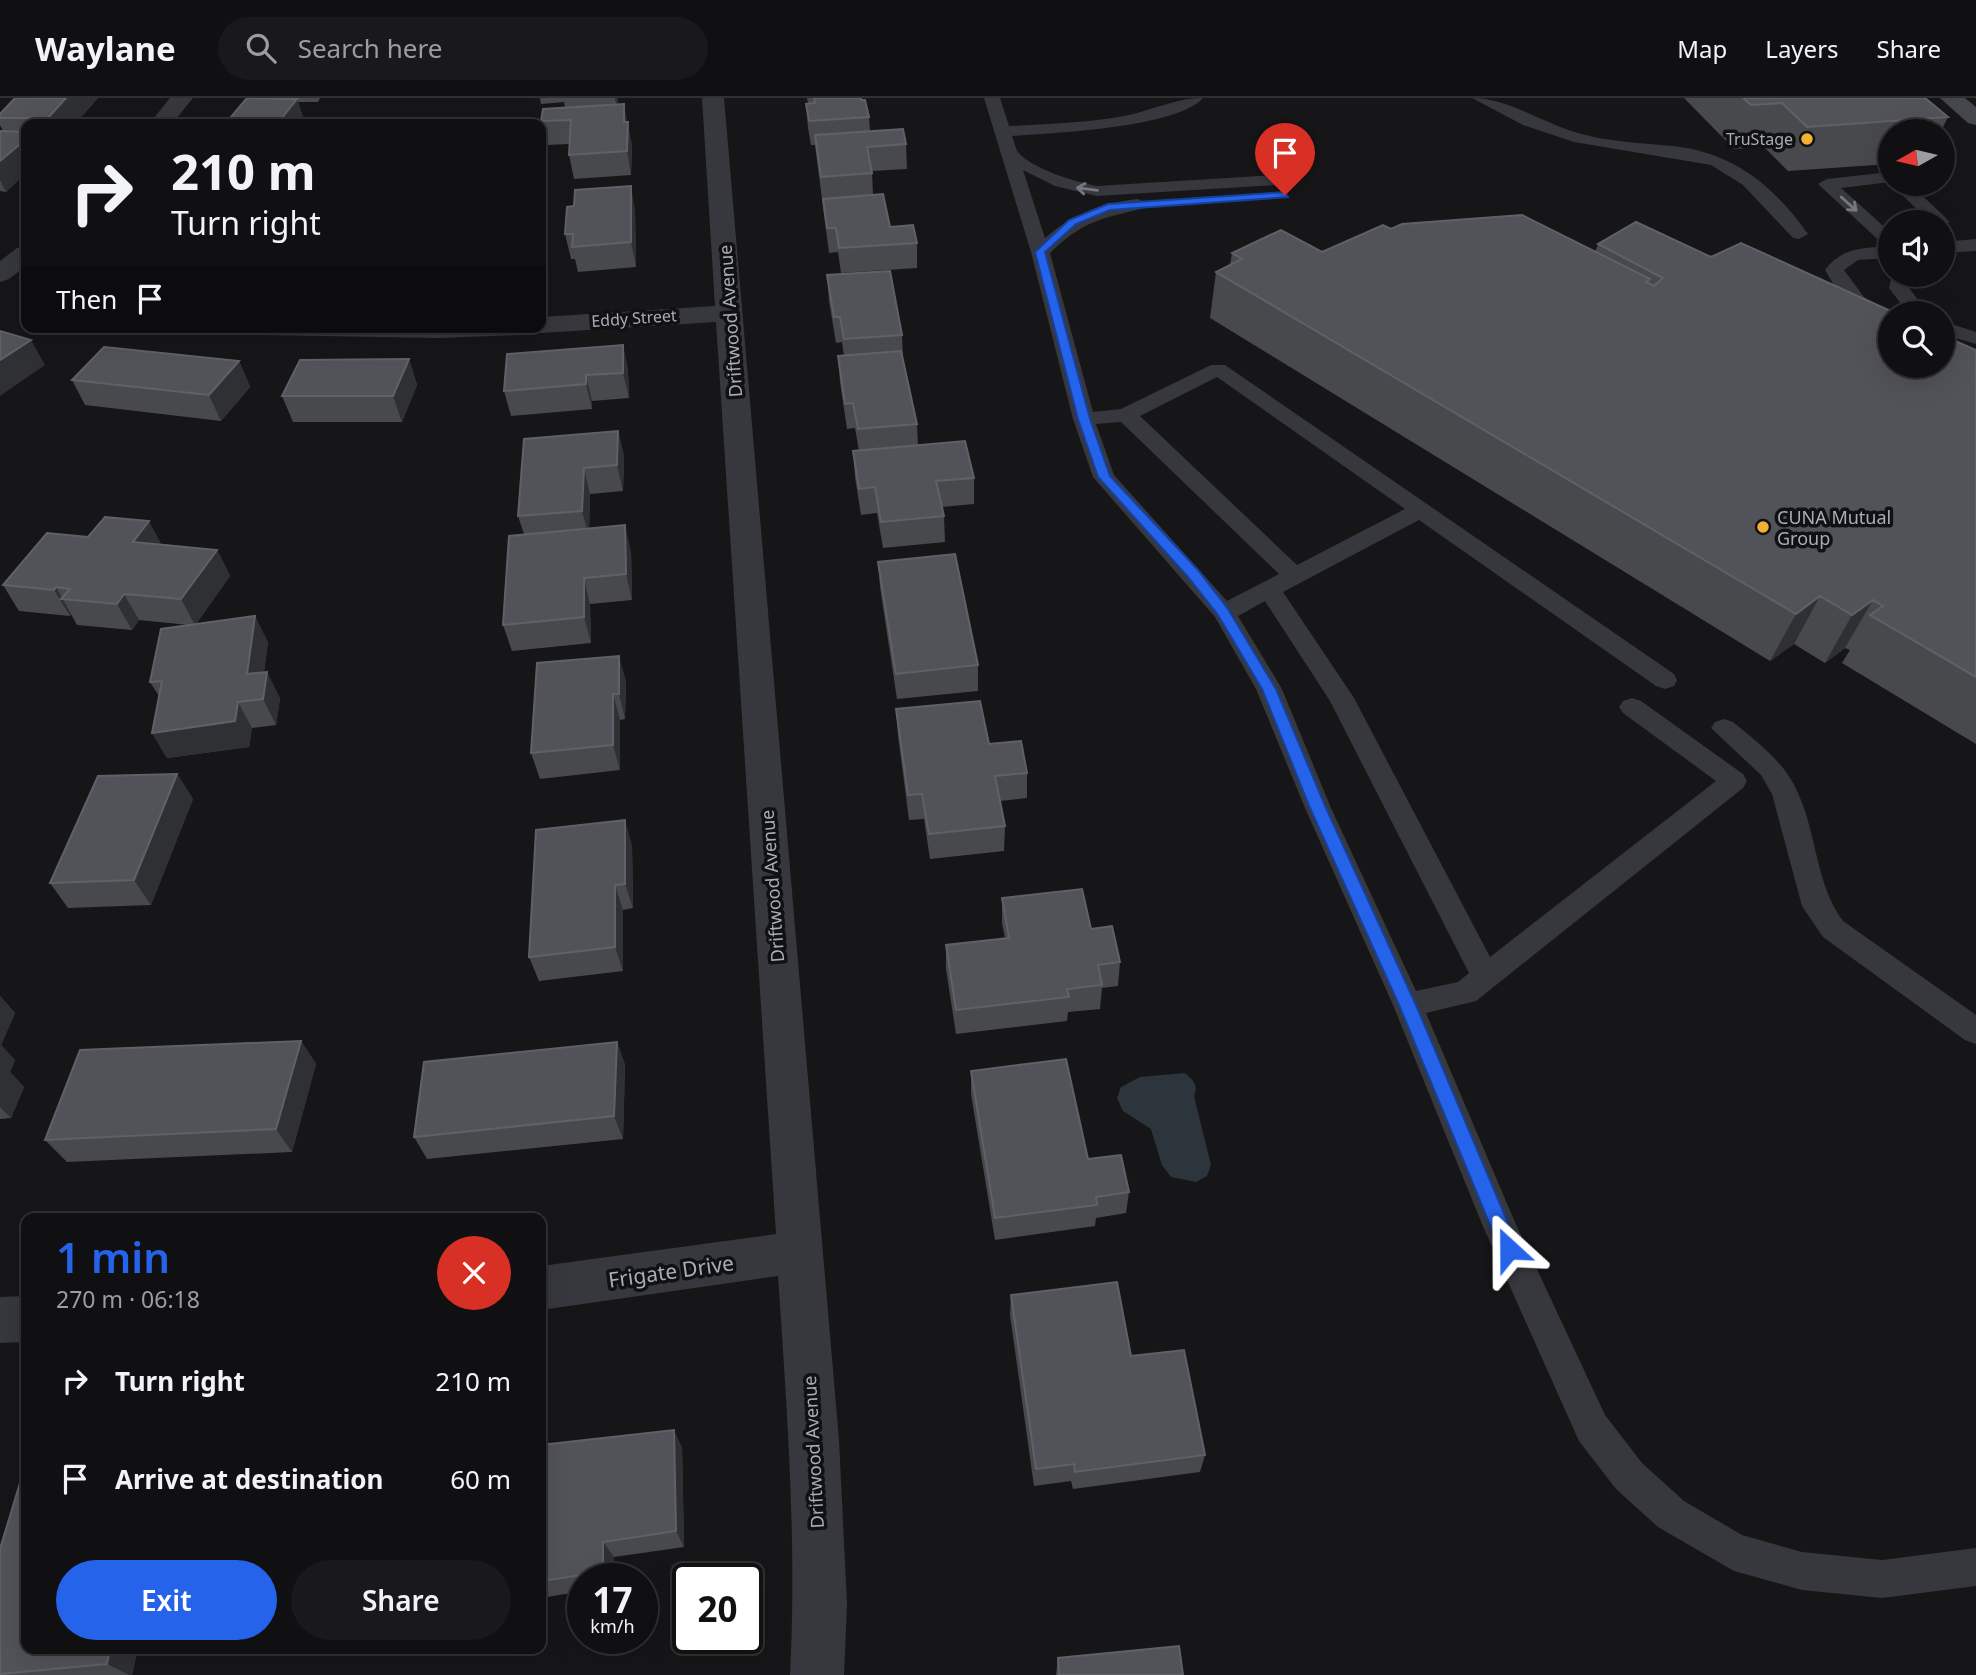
<!DOCTYPE html>
<meta charset="utf-8">
<style>
:root{--surface:#101012;--page:#19191b;--text:#f1f3f6;--muted:#9c9d9f;--line:#303032;--accent:#2563eb}
body{margin:0;font-family:"Noto Sans",sans-serif;background:var(--page);color:var(--text);height:100vh;display:flex;flex-direction:column;font-size:26px;white-space:nowrap}
*{box-sizing:border-box;margin:0}
p{font-size:23px;color:var(--muted)}
.icon{flex:none;width:38px;height:38px;fill:none;stroke:currentColor;stroke-width:2;stroke-linecap:round;stroke-linejoin:round}
.map{position:relative;flex:1;overflow:hidden}
.sheet{position:absolute;left:21px;top:1115px;width:525px;height:441px;display:flex;flex-direction:column;background:var(--surface);border-radius:14px;box-shadow:0 7px 28px #0002,0 0 0 2px var(--line)}
.sheet>*{flex:none}
.banner{position:absolute;left:21px;top:21px;width:525px;height:214px;border-radius:14px;box-shadow:0 7px 28px #0002,0 0 0 2px var(--line);background:#101012;color:var(--text);overflow:hidden}
.needle{width:46px;rotate:262deg}
.buttons{position:absolute;left:1878px;top:21px;display:grid;gap:14px}
.buttons a{display:grid;place-items:center;width:77px;height:77px;border-radius:50%;background:var(--surface);box-shadow:0 7px 28px #0002,0 0 0 2px var(--line);font-size:35px}
.speed{position:absolute;left:567px;top:1465px;display:flex;gap:14px;font-size:35px;font-weight:700;text-align:center}
.speed>*{display:grid;place-content:center;width:91px;height:91px;border-radius:50%;background:var(--surface);box-shadow:0 7px 28px #0002,0 0 0 2px var(--line);line-height:1}
.speed small{font-size:18px;font-weight:400}
.speed .limit{border:4px solid #111;border-radius:10px;background:#fff;color:#111}
.pin{position:absolute;display:grid;place-items:center;width:60px;height:60px;color:#fff;margin:-72px -30px;border-radius:50% 50% 50% 0;rotate:-45deg;box-shadow:0 0 7px #0007}
.pin .icon{rotate:45deg}
.me{position:absolute;width:77px;margin:-38px;rotate:336deg;stroke-linejoin:round;filter:drop-shadow(0 0 5px #0008)}
.turn{display:flex;align-items:center;gap:24px;height:147px;padding:0 35px;font-size:32px}
.turn .icon{width:91px;height:91px;stroke-width:2.5}
.turn b{display:block;font-size:49px;line-height:60px}
.then{display:flex;align-items:center;height:66px;padding:0 35px;background:#0003;gap:14px;font-size:26px}
.round{display:grid;place-items:center;flex:none;width:74px;height:74px;border-radius:37px;background:var(--page)}
.headline{display:flex;align-items:center;justify-content:space-between;height:119px;padding:0 35px}
h1{font-size:42px;font-weight:600;line-height:52px;color:var(--accent)}
.button{display:flex;gap:14px;margin-top:auto;padding:14px 35px}
.button a{flex:1;height:80px;border-radius:42px;background:var(--accent);color:#fff;font-size:28px;font-weight:600;line-height:80px;text-align:center}
.button a+a{background:var(--page);color:var(--text)}
ul{padding:0;list-style:none}
li{display:flex;align-items:center;gap:21px;height:98px;padding:0 35px}
li div{flex:1}
li b{display:block;font-size:26px}
li em{font-style:normal}
header{display:flex;align-items:center;gap:42px;box-sizing:border-box;height:98px;padding:0 35px;background:var(--surface);border-bottom:2px solid var(--line)}
header strong{font-size:33px}
nav{display:flex;gap:38px;margin-inline-start:auto;font-size:24px}
.search{width:490px;height:63px;background:var(--page);display:flex;align-items:center;gap:18px;box-sizing:border-box;padding:0 24px;border-radius:38px;color:var(--muted);font-size:26px}
.map>svg:first-child{display:block}
.water{fill:#2c353c}
.lines{fill:none;stroke-linecap:round;stroke-linejoin:round}
.service{fill:#37383d;fill-rule:evenodd}
.minor{fill:#37383d;fill-rule:evenodd}
.secondary{fill:#45474d;fill-rule:evenodd}
.wall{fill:#47494d}
.shaded-wall{fill:#2f3033}
.building{fill:#525359;stroke:#5f6168;stroke-width:2}
.oneway{stroke:#757881}
.route{fill:#2563eb;stroke:#184099;stroke-width:2}
.poi-dot{fill:#f2b134;stroke:#111113;stroke-width:2.5}
.labels{text-anchor:middle;dominant-baseline:central;stroke-width:7;stroke-linejoin:round;paint-order:stroke}
.far-poi-label{font-size:16px;fill:#a8adb8;stroke:#111113;text-anchor:end}
.far-street-label{font-size:16px;fill:#a8adb8;stroke:#111113}
.street-label{font-size:18px;fill:#a8adb8;stroke:#111113}
.poi-label{font-size:18px;fill:#a8adb8;stroke:#111113;text-anchor:start}
.near-street-label{font-size:21px;fill:#a8adb8;stroke:#111113}
</style>
<header>
<strong>Waylane</strong>
<div class="search"><svg class="icon" aria-label="search" viewBox="0 0 24 24"><circle cx="10" cy="10" r="6"/><path d="M15 15l6 6"/></svg>Search here</div>
<nav><a>Map</a><a>Layers</a><a>Share</a></nav>
</header>
<div class="map">
<svg width="1976" height="1577" viewBox="0 0 1976 1577">
<rect width="100%" height="100%" fill="#161618"/>
<path class="water" d="M1185 975C1193 982 1199 987 1194 998L1211 1067 1207 1078 1196 1084 1171 1079 1162 1067 1151 1031 1123 1013 1117 1000 1121 989 1140 979Z"/>
<g class="lines">
<path class="service" d="M984 0H1000L1009 28C1047 26 1086 25 1124 18 1151 13 1175 0 1203 0 1176 30 1053 35 1012 38 1014 42 1015 50 1018 54 1032 71 1076 84 1097 88L1277 77 1286 82 1277 87 1097 98 1055 88 1023 72 1045 140C1073 116 1102 105 1138 101L1147 106 1144 110C1101 121 1084 122 1050 155L1093 314 1121 311 1211 267H1225L1674 576 1677 582 1674 588 1665 591 1656 588 1419 422 1283 494 1354 600 1490 859 1716 683 1623 615 1619 609 1623 603 1632 600 1641 603 1743 676 1747 683 1743 690 1476 903 1426 915 1514 1122 1605 1317 1642 1365 1684 1403 1742 1437 1802 1454 1882 1462 1976 1450V1488L1882 1500 1802 1492 1734 1473 1658 1429 1616 1391 1579 1343 1482 1126 1393 907 1305 710 1256 591 1215 519 1093 379 1073 321 1031 154ZM1217 279 1405 411 1297 467 1140 318ZM1121 324 1279 476 1227 503 1114 377 1096 326ZM1265 503 1330 603 1469 875 1458 884 1416 893 1331 710 1282 591 1238 518Z
M1472 0C1508 0 1543 25 1578 35 1609 44 1641 45 1673 48 1734 55 1773 87 1808 136L1799 141 1793 140 1743 87 1711 67 1574 44 1523 27Z
M1890 74V84L1841 90 1890 134V160L1858 162 1844 172 1864 199 1890 218V232C1860 225 1839 197 1825 172 1840 151 1862 149 1886 149L1818 86 1827 81Z
M1891 86H1910L1946 120 1949 124 1946 128 1942 129V124H1930Z
M1976 141V153L1942 155V144Z
M1892 177H1910L1909 190 1928 215H1908L1889 190Z
M1942 223 1976 234V246L1942 236Z
M1724 621 1733 624C1758 645 1785 664 1798 695 1817 737 1816 787 1843 823L1976 917V946L1965 942 1823 839 1802 808 1772 696 1761 677 1711 630 1715 624Z"/>
<path class="minor" d="M170 0H193L172 26H149Z
M702 0H724L839 1342 847 1506 844 1577H790C797 1444 787 1311 778 1178L541 1212V1168L776 1136 716 224 541 235 531 232 519 237 439 240 264 237 254 235 251 229H541V219L715 208Z
M26 147V168L9 181 0 184V163L17 150Z
M26 1198V1244L0 1245V1199Z"/>
<path class="secondary" d="M1940 0H1965L1976 9V27L1968 25Z"/>
</g>
<path class="wall" d="M98 0 75 26H26V75L6 94 0 93V33H3L0 27V16Z
M270 0H320L318 4H298L305 25Z
M540 0H618L617 6 627 24 632 48 631 77 574 81 569 57V46L547 47 541 23 565 10 564 4 541 6Z
M807 0H861L869 19 870 33 906 46 907 71 872 73 873 97 890 129 917 145V170L841 175 838 154 829 155 815 47H811L808 30 806 6H808Z
M1684 0H1925L1948 19 1941 33H1890V66L1788 73 1764 49 1734 51Z
M635 112 636 169 578 174 575 161H571L565 136Z
M1391 131 1595 154 1598 146 1711 159 1976 252V646L1842 565 1850 552 1845 550 1825 565 1794 546 1770 563 1210 220 1216 174 1230 167 1232 155 1322 154Z
M827 177 902 237 903 262 917 326 918 348 974 380V406L942 409 944 418 945 444 883 450 877 415 861 417 855 379 853 353H859L855 330 847 331 840 284 838 258H844L842 244 836 245 829 203Z
M623 247 628 272 629 300 592 303V311L511 318 504 293Z
M409 261 417 287 402 324H293L282 298Z
M239 263 250 289 221 323 85 307 72 282Z
M618 333 624 358 623 393 590 396 589 430 631 453 632 502 590 506 591 545 512 553 503 527 524 436 518 418Z
M162 446 217 452 230 478 196 526 268 544 264 574 280 600 276 627 252 630 249 649 167 660 152 635 159 598 150 584 189 527 139 522 132 532 77 527 71 516 70 518 19 513 3 487Z
M878 464 978 567V593L897 601 880 489Z
M626 583 625 621 620 622V672L540 681 531 655Z
M896 611 989 646 1027 675V700L1000 703 1005 728 1004 753 930 761 924 721 909 722 898 637Z
M177 676 193 701 151 807 68 810 50 785Z
M632 747 633 810 623 812V873L539 883 529 859Z
M1002 800 1091 831 1120 864 1118 888 1102 890 1100 911 1068 914 1067 923 956 936 946 871V847L1005 840 1002 825Z
M0 898 15 915 1 947 15 962 10 974 24 989 11 1020 0 1021Z
M301 943 316 966 292 1054 67 1064 45 1042Z
M617 944 625 967 623 1041 427 1061 414 1039Z
M971 973 1129 1094 1126 1115 1096 1120 1095 1128 995 1142 971 996Z
M1011 1197 1131 1258 1205 1357 1200 1374 1073 1391 1071 1383 1034 1388 1010 1217Z
M541 1347 682 1349 684 1449 614 1459 613 1480H583V1493L541 1500Z
M0 1451 138 1550 132 1577H0Z
M1058 1560 1183 1577H1056Z"/>
<path class="shaded-wall" d="M66 0H98L75 26H51L48 20Z
M615 0H618L617 11Z
M297 1 305 25 304 26H277Z
M624 6 632 48 631 77 627 53 624 24Z
M26 41V75L6 94 0 82V63Z
M631 88 635 112 636 169 631 144Z
M31 242 45 267 0 298V262Z
M623 247 628 272 629 300 623 275Z
M409 261 417 287 402 324 393 298Z
M239 263 250 289 221 323 209 297Z
M586 277 592 303V311L586 286Z
M618 333 624 358 623 393 617 367Z
M584 370 590 396 589 439 582 413Z
M149 423 163 449 133 444Z
M625 427 631 453 632 502 626 476Z
M217 452 230 478 195 527 181 501Z
M584 480 590 506 591 545 584 519Z
M56 489 71 516 70 518 54 492Z
M124 496 139 522 132 532 117 506Z
M1820 498 1794 546 1770 563 1796 516Z
M1873 502 1845 550 1825 565 1852 517Z
M255 518 268 544 260 602 247 576Z
M619 558 626 583 625 621 619 596Z
M267 574 280 600 276 627 263 601Z
M613 596 620 622V672L613 647Z
M238 604 252 630 249 649 167 660 152 635Z
M177 676 193 701 151 807 134 782Z
M625 722 632 747 633 810 625 786Z
M615 787 623 812V873L615 849Z
M0 898 15 915 1 947 15 962 10 974 24 989 11 1020 0 1009Z
M301 943 316 966 292 1054 276 1031Z
M617 944 625 967 623 1041 614 1018Z
M674 1332 682 1349 684 1449 676 1433Z
M603 1444 614 1459 613 1480H607L603 1474Z
M110 1550H138L132 1577H129L107 1566Z"/>
<path class="building" d="M15 0H66L48 20H0V16Z
M247 0H254L297 1 277 26H225Z
M814 0H861V2H865L869 19 809 23 806 6 815 5Z
M1743 0H1925L1948 19 1807 29 1782 5 1751 7Z
M624 6V24H628L627 53 569 57 571 22 541 23 543 11Z
M903 31 906 46 867 49 872 75 821 79 815 37Z
M0 33 26 34V41L0 63Z
M631 88V144L572 149 573 136H565L567 109 574 108 575 92Z
M883 96 890 129 913 127 917 145 839 150 836 130H827L823 101Z
M1522 117 1650 181 1646 184 1654 188 1663 180 1598 146 1636 124 1711 159 1741 145 1895 215H1890V268H1942V237L1976 252V579L1870 517 1883 508 1873 502 1852 517 1820 498 1796 516 1216 174 1242 161 1232 155 1281 132 1322 154 1383 127 1391 131 1402 126Z
M890 173 902 237 844 241 840 219H834L827 177Z
M0 233 31 242 0 262Z
M623 247V275L586 277V286L504 293 507 256Z
M104 249 239 263 209 297 72 282Z
M901 253 917 326 858 331 853 305 845 306 838 258Z
M409 261 393 298H282L300 262Z
M618 333 617 367 584 370 582 413 518 418 524 341Z
M965 343 974 380 936 383 944 418 881 424 875 389 859 391 853 353Z
M105 419 149 423 133 444 217 452 181 501 124 496 117 506 61 501 70 491 56 489 54 492 3 487 47 435 88 439Z
M625 427 626 476 584 480V519L503 527 509 438Z
M955 456 978 567 896 576 878 464Z
M255 518 247 576 267 574 263 601 238 604 235 623 152 635 162 583 150 584 161 531Z
M619 558V596H613V647L531 655 537 565Z
M980 603 989 646 1021 643 1027 675 995 678 1005 728 929 736 922 696 908 697 896 611Z
M177 676 134 782 50 785 98 678Z
M625 722V786L615 787V849L529 859 536 732Z
M1082 791 1091 831 1112 828 1120 864 1098 867 1102 887 1067 891 1069 899 956 912 946 847 1009 840 1002 800Z
M301 943 276 1031 45 1042 80 952Z
M617 944 614 1018 414 1039 424 964Z
M1066 961 1088 1061 1121 1057 1129 1094 1096 1099 1097 1107 995 1120 971 973Z
M1117 1184 1131 1258 1184 1252 1205 1357 1075 1374 1074 1366 1036 1371 1011 1197Z
M674 1332 676 1433 603 1444V1474L541 1483V1347Z
M26 1384V1550H110L107 1566 0 1576V1451L20 1385Z
M1179 1548 1183 1577H1059L1058 1560Z"/>
<defs><path id="oneway-shaft" d="M-6 0H5M1.5-3L5.5 0L1.5 3" fill="none" stroke-width="1.6" stroke-linecap="round" stroke-linejoin="round" transform="scale(1.75)"/></defs>
<g class="oneway">
<use href="#oneway-shaft" transform="translate(1087 91) rotate(-173)"/>
<use href="#oneway-shaft" transform="translate(1849 106) rotate(42)"/>
</g>
<path class="route" d="M1285 94 1288 99 1110 112 1076 126 1045 154 1090 321 1110 378 1198 472 1228 511 1276 591 1326 710 1416 907 1519 1151 1516 1157 1509 1159 1503 1157 1500 1151 1399 907 1310 710 1262 591 1218 517 1188 479 1098 379 1078 321 1035 154 1069 122 1108 106Z"/>
<g class="poi-dot">
<circle cx="1807" cy="41" r="7"/>
<circle cx="1763" cy="429" r="7"/>
</g>
<g class="labels">
<g class="far-poi-label">
<text x="1793" y="41">TruStage</text>
</g>
<g class="far-street-label">
<text transform="translate(634 220) rotate(-4)">Eddy Street</text>
</g>
<g class="street-label">
<text transform="translate(730 223) rotate(-94)">Driftwood Avenue</text>
<text transform="translate(772 788) rotate(-94)">Driftwood Avenue</text>
<text transform="translate(813 1354) rotate(-93)">Driftwood Avenue</text>
</g>
<g class="poi-label">
<text x="1777" y="419">CUNA Mutual<tspan x="1777" dy="21">Group</tspan></text>
</g>
<g class="near-street-label">
<text transform="translate(671 1173) rotate(-8)">Frigate Drive</text>
</g>
</g>
</svg>
<div class="buttons">
<a><svg class="needle" viewBox="-14 -14 28 28"><path d="M0-13l5 13h-10z" fill="#e53935"/><path d="M0 13l5-13h-10z" fill="#9c9d9f"/></svg></a>
<a><svg class="icon" aria-label="sound" viewBox="0 0 24 24"><path d="M4 9h4l5-4v14l-5-4H4zM17 9q2 3 0 6"/></svg></a>
<a><svg class="icon" aria-label="search" viewBox="0 0 24 24"><circle cx="10" cy="10" r="6"/><path d="M15 15l6 6"/></svg></a>
</div>
<div class="speed"><div>17<small>km/h</small></div><div class="limit">20</div></div>
<div class="pin" style="left:1285px;top:97px;background:#d93025"><svg class="icon" aria-label="arrive" viewBox="0 0 24 24"><path d="M6 21V4h12l-3 4 3 4H6"/></svg></div>
<svg class="me" style="left:1509px;top:1151px" viewBox="-20 -20 40 40"><path d="M0-17L14 15 0 8-14 15z" fill="#2563eb" stroke="#fff" stroke-width="4"/></svg>
<div class="banner">
<div class="turn"><svg class="icon" aria-label="right" viewBox="0 0 24 24"><path d="M7 20v-9h11M14 6l5 5-5 5"/></svg><div><b>210 m</b>Turn right</div></div>
<div class="then">Then<svg class="icon" aria-label="arrive" viewBox="0 0 24 24"><path d="M6 21V4h12l-3 4 3 4H6"/></svg></div>
</div>
<section class="sheet">
<div class="headline"><div><h1>1 min</h1><p>270 m · 06:18</p></div><a class="round" style="background:#d93025;color:#fff"><svg class="icon" aria-label="close" viewBox="0 0 24 24"><path d="M6 6l12 12M18 6L6 18"/></svg></a></div>
<ul>
<li><svg class="icon" aria-label="right" viewBox="0 0 24 24"><path d="M7 20v-9h11M14 6l5 5-5 5"/></svg><div><b>Turn right</b></div><em>210 m</em></li>
<li><svg class="icon" aria-label="arrive" viewBox="0 0 24 24"><path d="M6 21V4h12l-3 4 3 4H6"/></svg><div><b>Arrive at destination</b></div><em>60 m</em></li>
</ul>
<div class="button"><a>Exit</a><a>Share</a></div>
</section>
</div>
